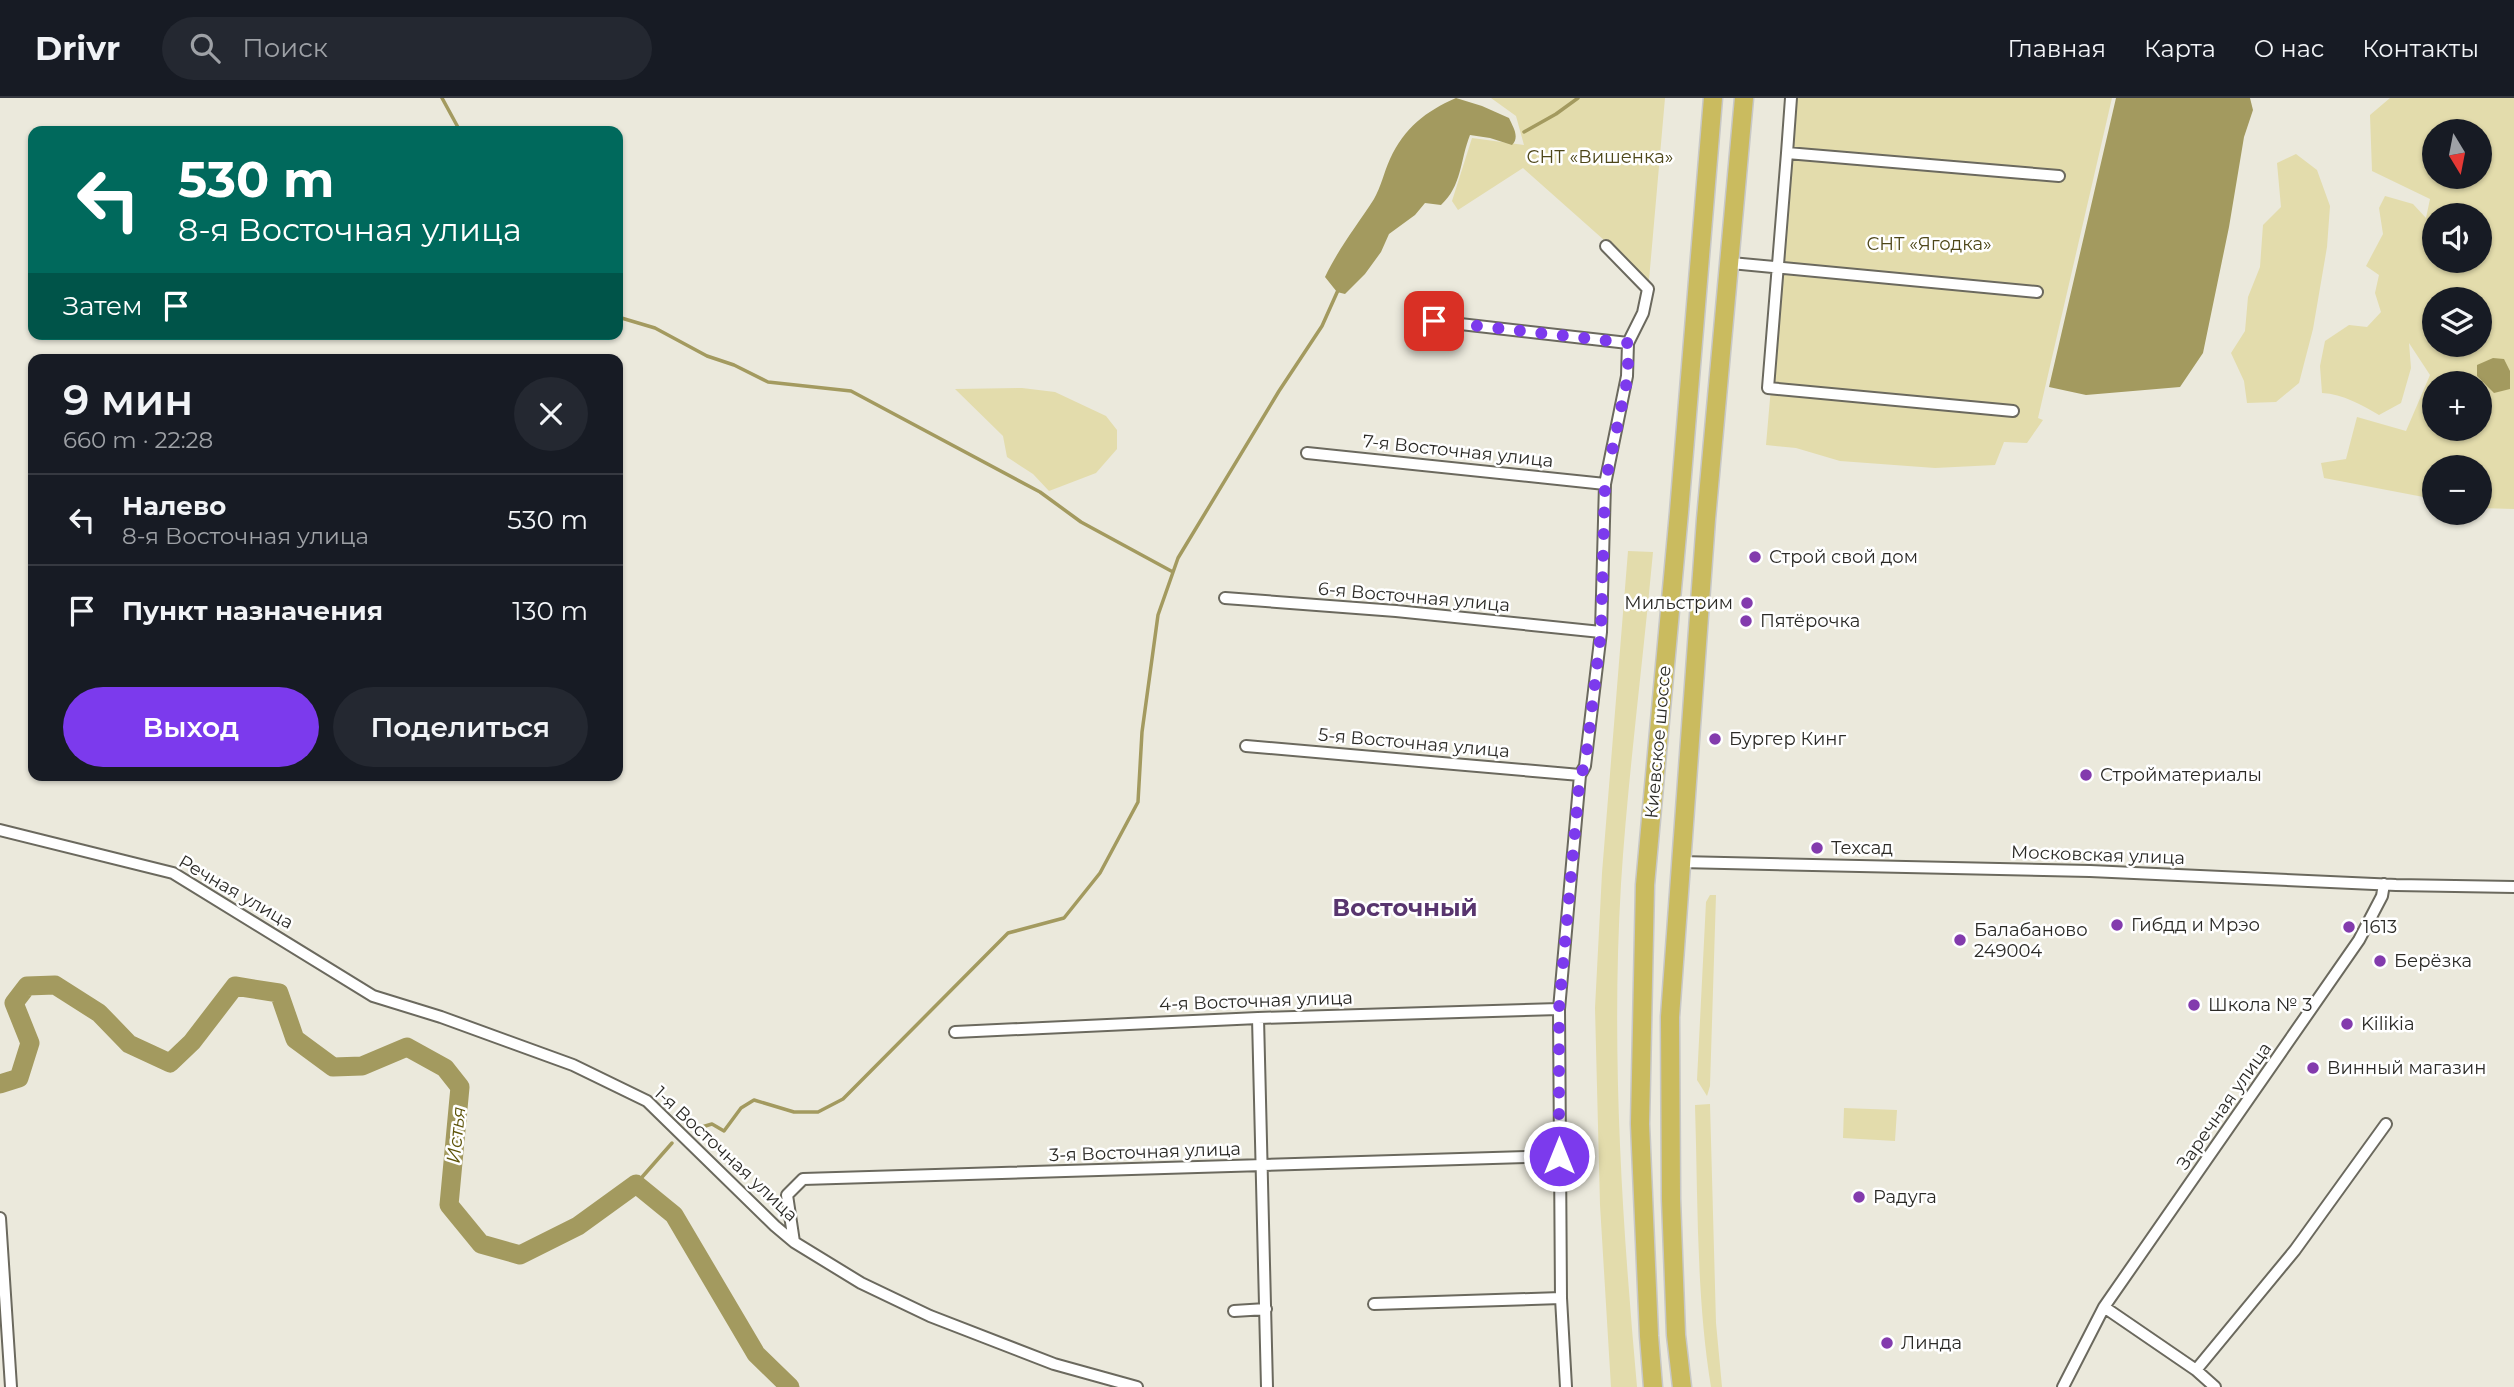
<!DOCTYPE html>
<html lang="ru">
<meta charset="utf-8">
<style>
:root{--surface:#171b24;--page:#242831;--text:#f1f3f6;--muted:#9ea1a6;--line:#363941;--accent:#7c3aed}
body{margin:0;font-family:Montserrat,sans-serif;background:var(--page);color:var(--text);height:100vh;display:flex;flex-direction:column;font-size:26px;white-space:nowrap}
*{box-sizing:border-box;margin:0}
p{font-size:23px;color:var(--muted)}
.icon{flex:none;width:38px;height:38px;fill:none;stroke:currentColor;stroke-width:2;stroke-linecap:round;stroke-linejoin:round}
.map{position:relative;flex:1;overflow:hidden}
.drawer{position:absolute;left:28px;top:256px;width:595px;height:427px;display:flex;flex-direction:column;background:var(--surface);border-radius:14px;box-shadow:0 2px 5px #0004}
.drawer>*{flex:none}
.top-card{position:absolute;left:28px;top:28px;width:595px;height:214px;border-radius:14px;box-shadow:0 2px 5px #0004;background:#00695c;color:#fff;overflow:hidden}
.needle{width:46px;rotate:170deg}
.controls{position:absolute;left:2422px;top:21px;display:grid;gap:14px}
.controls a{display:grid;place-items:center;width:70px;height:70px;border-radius:50%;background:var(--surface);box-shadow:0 2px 5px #0004;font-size:35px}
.pin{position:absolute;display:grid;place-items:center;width:60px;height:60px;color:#fff;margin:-30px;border-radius:14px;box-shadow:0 4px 10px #0006}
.me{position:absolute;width:77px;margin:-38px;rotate:0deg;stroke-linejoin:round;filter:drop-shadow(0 0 5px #0008)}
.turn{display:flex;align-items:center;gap:24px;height:147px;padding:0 35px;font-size:32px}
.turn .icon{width:91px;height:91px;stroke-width:2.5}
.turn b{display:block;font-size:49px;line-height:60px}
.then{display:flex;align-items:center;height:66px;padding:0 35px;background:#0003;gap:14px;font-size:26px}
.round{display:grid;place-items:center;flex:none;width:74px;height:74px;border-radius:37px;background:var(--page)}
.overview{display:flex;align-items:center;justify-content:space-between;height:119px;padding:0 35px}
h1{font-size:42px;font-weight:600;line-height:52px}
.cta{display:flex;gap:14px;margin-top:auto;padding:14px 35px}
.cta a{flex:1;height:80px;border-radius:42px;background:var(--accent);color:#fff;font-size:28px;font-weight:600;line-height:80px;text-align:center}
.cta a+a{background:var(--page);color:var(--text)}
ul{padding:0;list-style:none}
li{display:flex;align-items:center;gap:21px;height:91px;padding:0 35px;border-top:2px solid var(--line)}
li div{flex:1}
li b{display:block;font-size:26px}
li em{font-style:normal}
header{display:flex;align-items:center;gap:42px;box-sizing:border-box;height:98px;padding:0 35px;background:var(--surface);border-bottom:2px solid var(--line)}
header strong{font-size:33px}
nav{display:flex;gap:38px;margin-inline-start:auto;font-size:24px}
.search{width:490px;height:63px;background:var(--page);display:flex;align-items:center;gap:18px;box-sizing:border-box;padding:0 24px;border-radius:38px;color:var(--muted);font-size:26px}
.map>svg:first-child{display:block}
.green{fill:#e3dcac;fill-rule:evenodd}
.water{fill:#a39a5f}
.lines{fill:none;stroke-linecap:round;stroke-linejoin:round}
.stream{stroke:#a39a5f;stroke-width:3.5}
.river{stroke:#a39a5f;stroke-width:19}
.minor-casing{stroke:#6b695e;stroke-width:14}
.trunk-casing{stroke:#c8c8c7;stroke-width:21}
.minor{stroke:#fff;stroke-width:10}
.trunk{stroke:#cabb5f;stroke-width:18}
.route{stroke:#7c3aed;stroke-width:12;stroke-dasharray:0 21.6}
.poi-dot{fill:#833bad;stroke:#fff;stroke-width:2.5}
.labels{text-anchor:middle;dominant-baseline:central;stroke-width:5;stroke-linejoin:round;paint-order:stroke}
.park-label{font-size:18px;fill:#4e4719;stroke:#fff}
.street-label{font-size:18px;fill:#2b2a26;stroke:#fff}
.poi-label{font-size:18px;fill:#2b2a26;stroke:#fff;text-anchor:start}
.water-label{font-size:19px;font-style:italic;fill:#5d5308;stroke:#fff}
.district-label{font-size:24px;font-weight:bold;fill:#58356e;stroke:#fff}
</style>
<header>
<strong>Drivr</strong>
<div class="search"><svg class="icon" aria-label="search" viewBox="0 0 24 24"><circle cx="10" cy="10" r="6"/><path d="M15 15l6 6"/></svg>Поиск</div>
<nav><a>Главная</a><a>Карта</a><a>О нас</a><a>Контакты</a></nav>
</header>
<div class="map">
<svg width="2514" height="1289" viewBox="0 0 2514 1289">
<rect width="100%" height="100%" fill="#ebe9dc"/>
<path class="green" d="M1491 0H1665L1649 182 1523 70 1458 112 1452 103 1472 40 1524 47 1516 18Z
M1796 0H2112L2038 320 2043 322 2027 345 2004 344 1995 367 1935 370 1840 363 1796 350 1766 347Z
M2390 0H2514V411L2480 410V369H2434V401L2324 380 2321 365 2346 361 2357 319 2406 333 2430 277 2409 245 2411 270 2401 305 2379 317C2362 307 2343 296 2322 295L2320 268 2325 243 2349 227 2367 229 2381 214 2375 195 2379 177 2366 168 2383 136 2379 110 2385 98 2413 106 2426 120 2430 101 2372 73 2370 17ZM2434 33H2480V79H2434ZM2434 117H2480V163H2434ZM2434 201H2480V247H2434ZM2434 285H2480V331H2434Z
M2296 56 2317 72 2330 108 2327 149 2313 231 2299 285 2276 304 2247 305 2244 283 2231 255 2245 233 2248 199 2260 169 2263 127 2281 109 2277 65Z
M1022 290 1055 294 1106 318 1117 332V351L1096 375 1049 393 1033 376 1007 359 1003 338 955 291Z
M1628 453 1653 454C1643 565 1628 676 1621 786 1611 954 1622 1122 1637 1289H1611L1600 1107 1595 910 1602 775Z
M1710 797H1716L1710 988 1707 998 1697 982 1706 804Z
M1710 1006 1716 1225 1722 1289H1711C1696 1197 1698 1101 1695 1007Z
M1844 1010 1897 1012 1895 1043 1843 1040Z"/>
<path class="water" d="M1456 0 1482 8 1509 20C1513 29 1520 39 1512 47L1490 40 1470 37C1460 62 1462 88 1441 107L1425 105 1415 117 1389 136 1381 154 1365 176 1345 196 1337 194 1325 179C1340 148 1356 129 1374 101 1381 89 1384 74 1390 61 1404 30 1426 13 1456 0Z
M2116 0H2250L2253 12 2244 39 2229 129 2203 255 2180 289 2086 297 2049 289Z
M2493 260 2504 261 2510 273V291L2494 295 2477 278V267Z"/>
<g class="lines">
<path class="stream" d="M442 0 460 33
M1524 34 1556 16 1578 0
M618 219 655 230 707 258 734 267 768 284 851 293 1040 394 1081 424 1173 474
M695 1031 712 1026 724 1033 741 1010 754 1002 794 1014H818L843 1001 1008 835 1064 820 1100 775 1138 704 1142 634 1158 517 1178 460 1279 293 1322 228 1339 190
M636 1086 672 1045"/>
<path class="river" d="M0 986 19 980 30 945 14 905 27 888 55 887 99 915 129 946 170 965 192 944 235 888 279 895 295 941 333 969 362 968 407 949 445 970 460 989 449 1107 481 1146 520 1157 578 1128 636 1086 674 1117 756 1256 790 1289"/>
<defs>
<path id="minor" d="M1787 55 1791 0
M1731 165 2037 194
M1434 223 1628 245
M2013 313 1768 290 1787 55 2059 78
M1307 355 1605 386
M1225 500 1396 513 1601 534
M1246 648 1580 677
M0 732 173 775 373 898 441 919 573 967 647 1003 775 1128 794 1144 861 1185 930 1218 1054 1266 1137 1289
M1680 764 2090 773 2396 787 2514 789
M1258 920 1267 1289
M955 934 1258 920 1559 911
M0 1120 11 1289
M794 1144 787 1097 803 1081 1559 1058
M1374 1206 1561 1200
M2104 1209 2196 1272 2215 1289
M1234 1213 1266 1211
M2196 1272 2295 1152 2386 1026
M1566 1289 1561 1200 1559 911 1580 677 1585 668 1601 534 1605 386 1627 278 1628 245 1643 215 1648 191 1606 148
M2063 1289 2104 1209 2359 842 2382 798 2384 786"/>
<path id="trunk" d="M1653 1289 1649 1238 1640 1026 1645 787 1679 414 1713 0
M1682 1289 1676 1237 1671 1101 1670 919 1706 421 1744 0"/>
</defs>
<use href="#minor" class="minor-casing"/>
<use href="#trunk" class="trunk-casing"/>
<use href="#minor" class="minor"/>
<use href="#trunk" class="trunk"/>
</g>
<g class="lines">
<path class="route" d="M1434 223 1628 245V278L1605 386 1601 534 1585 668 1580 677 1559 911V1058"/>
</g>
<g class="poi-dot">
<circle cx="1755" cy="459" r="7"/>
<circle cx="1747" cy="505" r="7"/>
<circle cx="1746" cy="523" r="7"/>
<circle cx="1715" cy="641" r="7"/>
<circle cx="2086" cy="677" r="7"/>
<circle cx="1817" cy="750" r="7"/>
<circle cx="2117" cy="827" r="7"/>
<circle cx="2349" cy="829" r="7"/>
<circle cx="1960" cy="842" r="7"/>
<circle cx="2380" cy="863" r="7"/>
<circle cx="2194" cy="907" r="7"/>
<circle cx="2347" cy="926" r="7"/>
<circle cx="2313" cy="970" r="7"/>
<circle cx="1859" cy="1099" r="7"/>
<circle cx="1887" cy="1245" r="7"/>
</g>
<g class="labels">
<g class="park-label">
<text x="1600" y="59">СНТ «Вишенка»</text>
<text x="1929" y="146">СНТ «Ягодка»</text>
</g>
<g class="street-label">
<text transform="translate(1458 353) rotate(6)">7-я Восточная улица</text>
<text transform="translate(1414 499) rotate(5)">6-я Восточная улица</text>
<text transform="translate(1658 644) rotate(-85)">Киевское шоссе</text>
<text transform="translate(1414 645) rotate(5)">5-я Восточная улица</text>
<text transform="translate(2098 757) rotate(2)">Московская улица</text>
<text transform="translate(236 794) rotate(30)">Речная улица</text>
<text transform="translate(1256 903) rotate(-2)">4-я Восточная улица</text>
<text transform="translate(2224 1008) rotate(-55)">Заречная улица</text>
<text transform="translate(1145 1054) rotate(-2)">3-я Восточная улица</text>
<text transform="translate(726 1056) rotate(43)">1-я Восточная улица</text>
</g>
<g class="poi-label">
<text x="1769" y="459">Строй свой дом</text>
<text x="1733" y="505" text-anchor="end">Мильстрим</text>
<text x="1760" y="523">Пятёрочка</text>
<text x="1729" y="641">Бургер Кинг</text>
<text x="2100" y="677">Стройматериалы</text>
<text x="1831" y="750">Техсад</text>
<text x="2131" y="827">Гибдд и Мрэо</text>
<text x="2363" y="829">1613</text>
<text x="1974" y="832">Балабаново<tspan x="1974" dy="21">249004</tspan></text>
<text x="2394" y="863">Берёзка</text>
<text x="2208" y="907">Школа № 3</text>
<text x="2361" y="926">Kilikia</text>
<text x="2327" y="970">Винный магазин</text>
<text x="1873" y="1099">Радуга</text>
<text x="1901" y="1245">Линда</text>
</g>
<g class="water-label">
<text transform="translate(456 1037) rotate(-84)">Истья</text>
</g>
<g class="district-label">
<text x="1405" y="809">Восточный</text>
</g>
</g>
</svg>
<div class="controls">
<a><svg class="needle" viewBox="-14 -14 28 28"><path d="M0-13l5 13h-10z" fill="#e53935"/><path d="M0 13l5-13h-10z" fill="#9ea1a6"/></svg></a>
<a><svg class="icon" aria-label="sound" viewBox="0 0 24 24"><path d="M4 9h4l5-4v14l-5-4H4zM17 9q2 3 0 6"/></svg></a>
<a><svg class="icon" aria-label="layers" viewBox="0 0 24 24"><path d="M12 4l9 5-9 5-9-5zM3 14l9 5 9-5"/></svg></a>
<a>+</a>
<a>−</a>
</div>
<div class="pin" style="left:1434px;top:223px;background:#d93025"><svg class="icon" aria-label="arrive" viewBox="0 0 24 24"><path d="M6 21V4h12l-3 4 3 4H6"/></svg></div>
<svg class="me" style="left:1559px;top:1058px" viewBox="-20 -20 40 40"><circle r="17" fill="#7c3aed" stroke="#fff" stroke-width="3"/><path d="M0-11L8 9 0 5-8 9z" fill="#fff"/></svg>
<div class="top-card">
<div class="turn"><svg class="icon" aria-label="left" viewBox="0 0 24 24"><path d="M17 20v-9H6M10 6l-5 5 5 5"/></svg><div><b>530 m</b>8-я Восточная улица</div></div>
<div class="then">Затем<svg class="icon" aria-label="arrive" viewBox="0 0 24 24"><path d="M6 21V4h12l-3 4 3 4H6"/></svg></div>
</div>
<section class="drawer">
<div class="overview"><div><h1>9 мин</h1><p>660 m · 22:28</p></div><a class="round"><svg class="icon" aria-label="close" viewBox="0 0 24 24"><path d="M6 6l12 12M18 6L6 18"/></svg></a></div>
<ul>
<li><svg class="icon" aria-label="left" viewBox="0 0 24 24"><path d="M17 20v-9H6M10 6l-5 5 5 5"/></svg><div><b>Налево</b><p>8-я Восточная улица</p></div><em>530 m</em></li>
<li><svg class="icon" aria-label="arrive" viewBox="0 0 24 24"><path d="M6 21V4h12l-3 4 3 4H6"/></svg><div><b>Пункт назначения</b></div><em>130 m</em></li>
</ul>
<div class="cta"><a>Выход</a><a>Поделиться</a></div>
</section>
</div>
